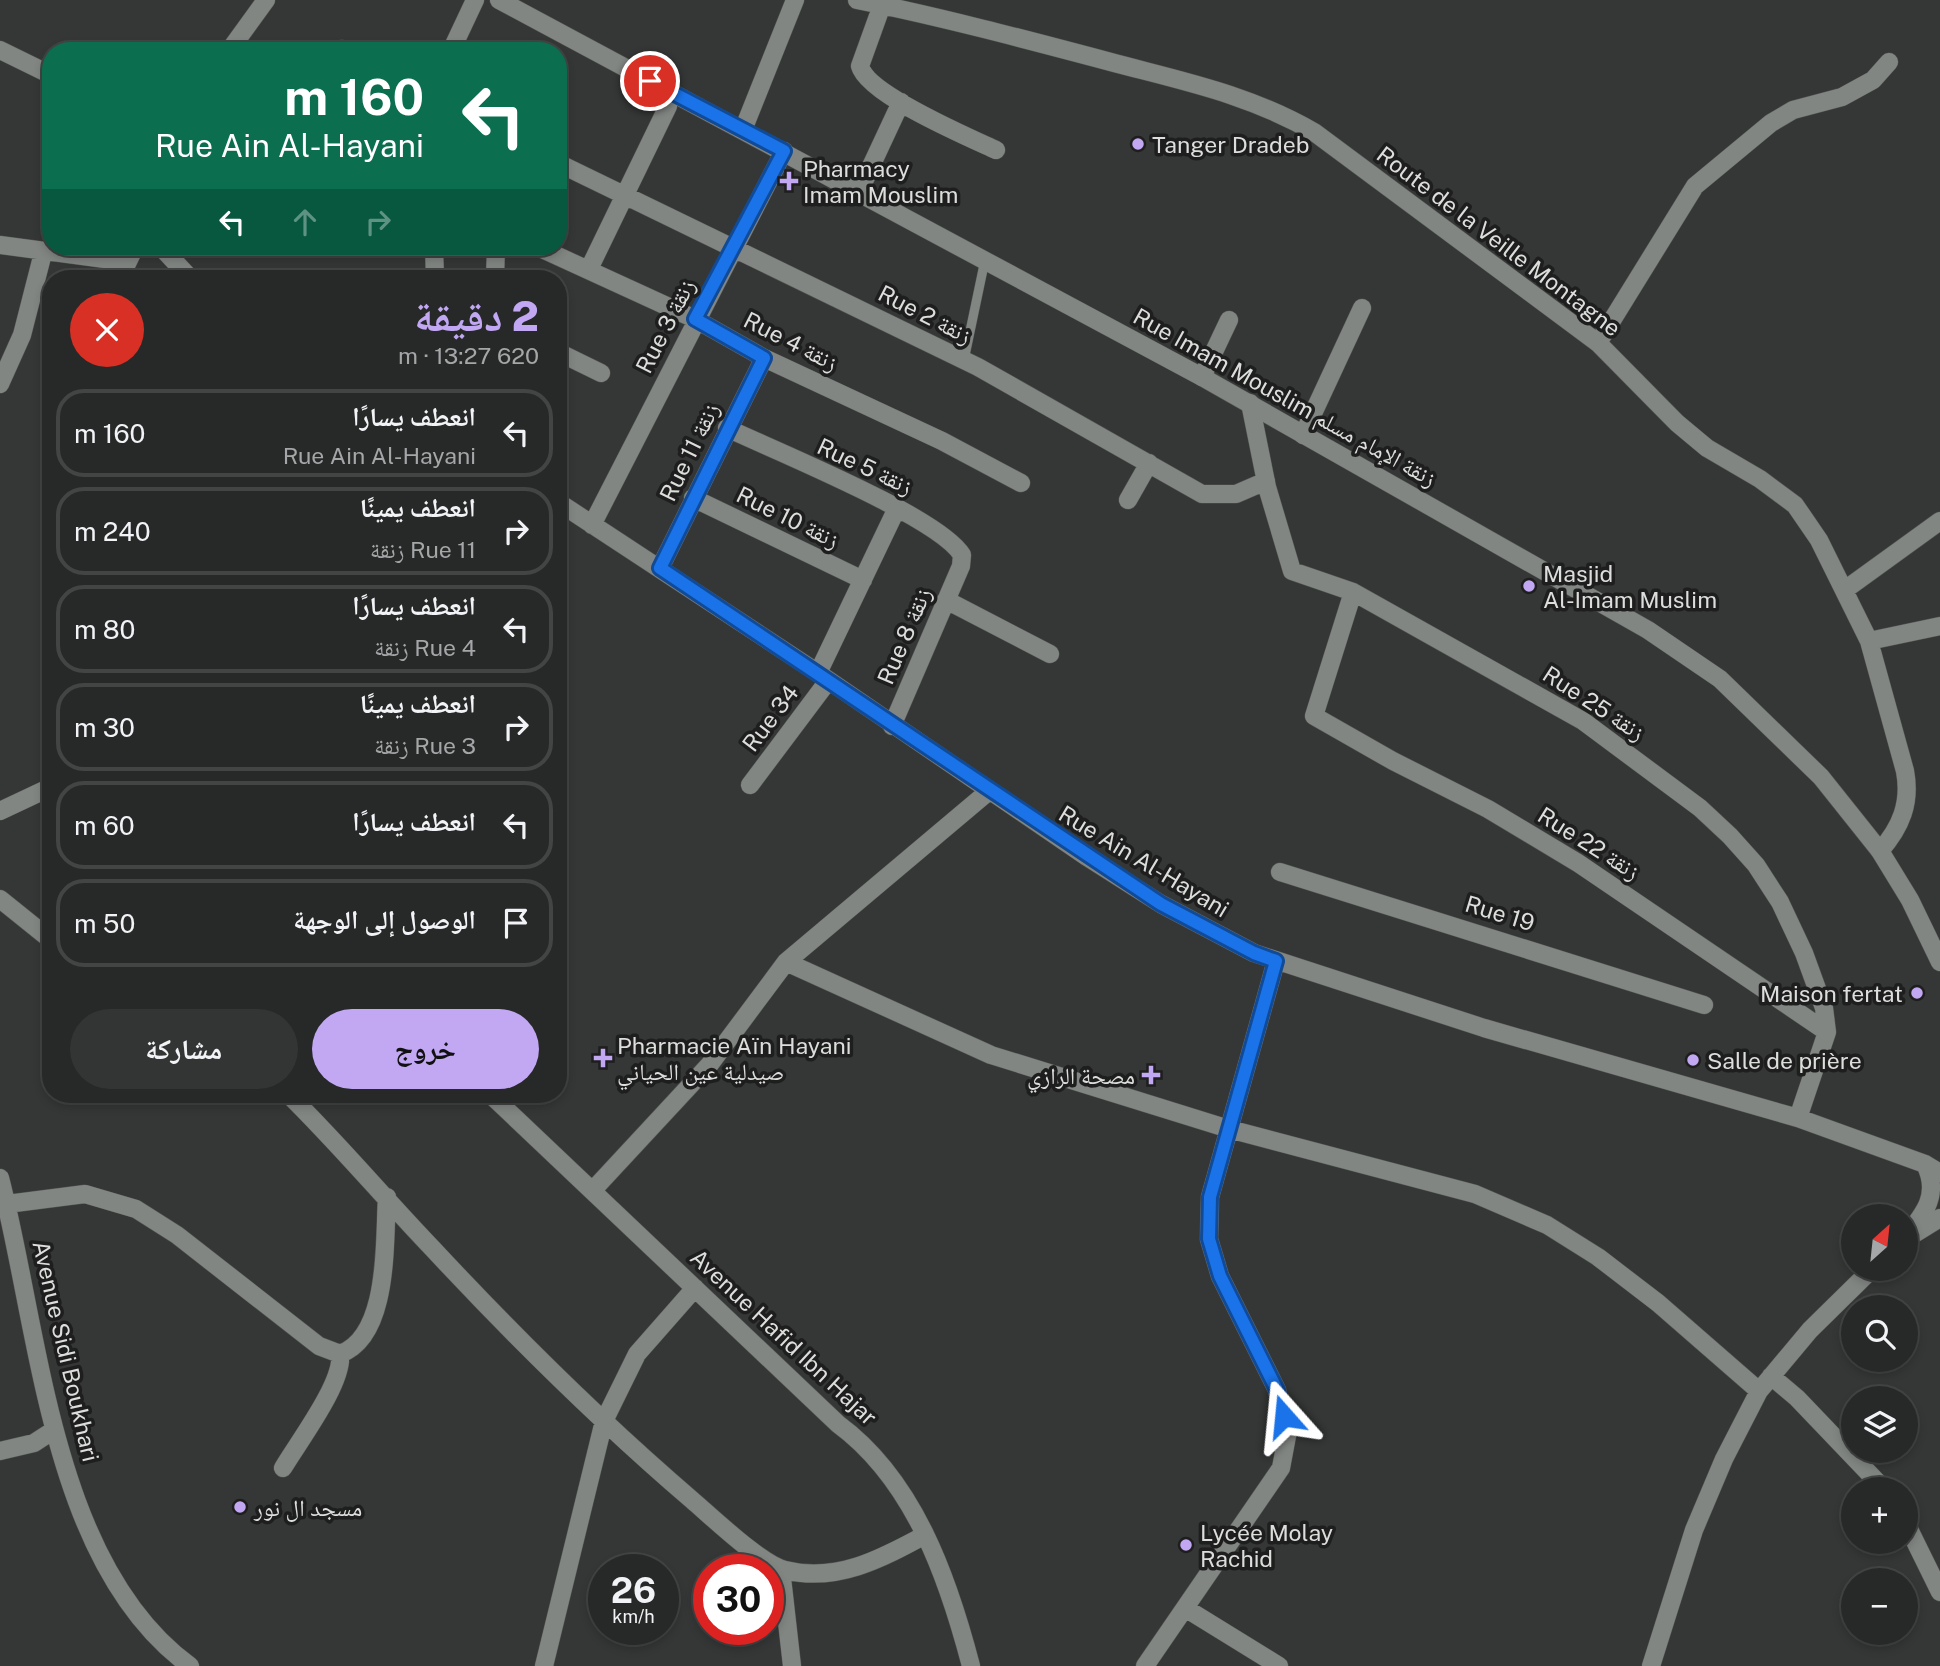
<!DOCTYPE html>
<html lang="ar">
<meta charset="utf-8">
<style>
:root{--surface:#272928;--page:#333534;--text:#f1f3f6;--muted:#a4a6a8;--line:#434545;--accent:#c2a8f3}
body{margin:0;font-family:"Public Sans","Noto Naskh Arabic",sans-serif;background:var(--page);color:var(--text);direction:rtl;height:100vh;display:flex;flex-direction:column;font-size:26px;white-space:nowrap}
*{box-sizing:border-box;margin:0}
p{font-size:23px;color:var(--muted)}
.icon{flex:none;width:38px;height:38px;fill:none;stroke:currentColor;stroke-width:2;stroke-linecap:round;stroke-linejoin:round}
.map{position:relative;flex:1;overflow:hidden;direction:ltr}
.drawer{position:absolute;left:42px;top:270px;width:525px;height:833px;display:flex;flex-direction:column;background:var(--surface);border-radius:28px;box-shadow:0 4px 10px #0003,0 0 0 2px var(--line);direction:rtl}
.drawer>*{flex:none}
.top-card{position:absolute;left:42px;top:42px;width:525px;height:214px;border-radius:28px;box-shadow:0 4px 10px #0003,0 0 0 2px var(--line);direction:rtl;background:#0b6e4f;color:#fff;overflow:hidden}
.needle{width:46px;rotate:27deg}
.buttons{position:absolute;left:1841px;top:1204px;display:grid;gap:14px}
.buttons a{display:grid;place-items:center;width:77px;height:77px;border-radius:50%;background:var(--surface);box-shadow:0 4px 10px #0003,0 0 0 2px var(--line);font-size:35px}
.speed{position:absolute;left:588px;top:1554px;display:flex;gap:14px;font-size:35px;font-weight:700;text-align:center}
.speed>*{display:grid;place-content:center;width:91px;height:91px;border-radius:50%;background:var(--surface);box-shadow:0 4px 10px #0003,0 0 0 2px var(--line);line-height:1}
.speed small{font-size:18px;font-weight:400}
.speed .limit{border:10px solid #d22;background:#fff;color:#111}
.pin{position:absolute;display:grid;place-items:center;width:60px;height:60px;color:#fff;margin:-30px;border:4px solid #fff;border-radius:50%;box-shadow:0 2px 7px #0007}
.me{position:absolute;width:77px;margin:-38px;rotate:342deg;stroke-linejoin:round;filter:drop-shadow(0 0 5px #0008)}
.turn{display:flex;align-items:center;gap:24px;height:147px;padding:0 28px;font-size:32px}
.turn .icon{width:91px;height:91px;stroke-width:2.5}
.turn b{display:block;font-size:49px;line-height:60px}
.lanes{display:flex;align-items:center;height:66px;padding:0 28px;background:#0003;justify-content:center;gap:35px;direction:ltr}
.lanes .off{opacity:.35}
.round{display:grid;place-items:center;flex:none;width:74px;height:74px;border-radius:37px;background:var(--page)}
.head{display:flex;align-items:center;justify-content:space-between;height:119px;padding:0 28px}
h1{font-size:42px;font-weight:800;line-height:52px;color:var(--accent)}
.action{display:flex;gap:14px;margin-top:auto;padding:14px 28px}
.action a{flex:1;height:80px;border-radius:42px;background:var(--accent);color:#111;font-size:28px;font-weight:800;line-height:80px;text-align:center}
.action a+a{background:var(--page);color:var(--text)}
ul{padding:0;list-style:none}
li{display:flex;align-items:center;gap:21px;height:88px;margin:0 14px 10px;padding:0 14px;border:4px solid var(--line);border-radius:28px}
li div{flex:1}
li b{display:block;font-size:26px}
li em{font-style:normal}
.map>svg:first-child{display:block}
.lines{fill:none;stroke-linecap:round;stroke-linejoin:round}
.lane-casing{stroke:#525452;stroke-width:10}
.street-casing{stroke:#525452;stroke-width:19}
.secondary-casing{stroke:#525452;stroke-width:19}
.lane{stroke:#828683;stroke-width:9}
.street{stroke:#828683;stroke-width:18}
.secondary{stroke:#828683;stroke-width:18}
.route-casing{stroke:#114b97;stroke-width:18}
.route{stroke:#1a73e8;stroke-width:12}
.poi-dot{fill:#c2a8f3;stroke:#1d1e1d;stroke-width:2.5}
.labels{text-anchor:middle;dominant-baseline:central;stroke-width:7;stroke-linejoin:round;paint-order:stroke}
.poi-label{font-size:23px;fill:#dcdedc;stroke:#1d1e1d;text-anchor:start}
.street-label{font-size:23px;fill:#dcdedc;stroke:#1d1e1d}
</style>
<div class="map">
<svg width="1940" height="1666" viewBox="0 0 1940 1666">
<rect width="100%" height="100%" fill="#343735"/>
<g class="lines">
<defs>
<path id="lane" d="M964 360 985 260"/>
<path id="street" d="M857 0C941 17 1024 39 1107 61 1181 81 1246 93 1314 132L1598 343 1677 423 1707 448 1760 479 1795 505 1819 540 1869 641 1905 771C1911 803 1901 827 1880 851
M882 5 860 66C867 94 968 137 996 150
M342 49 345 51
M0 50 51 75
M229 51 266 0
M451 51 475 0
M743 130 795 0
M558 163 978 367 1202 494H1236L1266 481
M859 192 901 102
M0 245 127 262
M161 247 190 278
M434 247 435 278
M538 247 695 319 764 358 942 441 1021 483
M589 269 668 106
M120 278 135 247
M495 278 496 247
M1598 343 1695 186 1771 123 1793 110 1842 97 1873 80 1889 62
M558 352 601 373
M1202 377 1229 320
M0 384 22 335 43 253
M1250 403 1267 487 1292 571 1353 592 1583 721 1700 808 1730 836 1756 865 1780 902 1804 953 1824 1008 1827 1032 1798 1118
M727 428C775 451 939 517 962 555L961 566 892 726
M1303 435 1362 308
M693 498 863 580
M1128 500 1149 463
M558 502 818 673 1087 857 1161 904 1254 953 1484 1028 1798 1118 1925 1164 1940 1173
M592 525 784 151
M660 568 764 358
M1846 589 1940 521
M1353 592 1314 716 1393 761 1488 809 1578 863 1827 1032
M946 600 1050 654
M1869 641 1940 626
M818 673 897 508
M750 785 828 681
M0 811 51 787
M1280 872 1704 1005
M0 899 51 940
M786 962 991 1055 1229 1129 1475 1194 1547 1225 1598 1257 1658 1303 1759 1391
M288 1094C339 1144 384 1198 433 1249 515 1337 601 1422 692 1500 713 1518 761 1564 785 1570 836 1583 881 1559 925 1535
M490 1094 838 1424C914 1480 948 1578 971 1666
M0 1178C40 1332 51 1565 190 1666
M593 1190 710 1064 786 962 989 791
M7 1204 85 1194 136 1209 177 1235 319 1346 340 1354C390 1336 384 1240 387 1197
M1914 1234 1940 1218
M1906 1236C1925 1213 1940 1194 1925 1164
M1771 1376 1797 1398 1884 1489
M0 1451 34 1443 54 1430
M283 1468C299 1441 344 1382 340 1354
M1906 1523 1940 1592
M781 1569 792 1666
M1185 1608 1279 1666
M544 1666 604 1421 637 1354 695 1288
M1145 1666 1281 1468 1287 1436 1277 1390 1220 1276 1209 1239 1210 1197 1276 961
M1651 1666 1694 1530 1724 1459 1759 1391 1810 1330 1872 1269"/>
<path id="secondary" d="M499 0 1202 377 1648 630 1720 679 1821 777 1880 851 1910 900 1940 962"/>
</defs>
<use href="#lane" class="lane-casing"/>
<use href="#street" class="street-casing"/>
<use href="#secondary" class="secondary-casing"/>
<use href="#lane" class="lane"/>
<use href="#street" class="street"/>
<use href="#secondary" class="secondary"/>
</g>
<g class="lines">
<defs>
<path id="route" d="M650 81 784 151 695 319 764 358 660 568 1161 904 1254 953 1276 961 1210 1197 1209 1239 1220 1276 1277 1390 1284 1416"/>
</defs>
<use href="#route" class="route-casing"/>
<use href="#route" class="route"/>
</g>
<g class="poi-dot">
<circle cx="1138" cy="144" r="7"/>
<path d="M785.5 170.5h7v7h7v7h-7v7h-7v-7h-7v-7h7z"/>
<circle cx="1529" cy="586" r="7"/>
<circle cx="1917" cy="993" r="7"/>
<path d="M599.5 1047.5h7v7h7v7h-7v7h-7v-7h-7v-7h7z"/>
<circle cx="1693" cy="1060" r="7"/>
<path d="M1147.5 1064.5h7v7h7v7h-7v7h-7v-7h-7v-7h7z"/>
<circle cx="240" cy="1507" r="7"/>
<circle cx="1186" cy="1545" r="7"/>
</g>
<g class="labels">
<g class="poi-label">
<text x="1152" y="144">Tanger Dradeb</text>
<text x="803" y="168">Pharmacy<tspan x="803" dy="26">Imam Mouslim</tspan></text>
<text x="1543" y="573">Masjid<tspan x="1543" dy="26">Al-Imam Muslim</tspan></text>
<text x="1903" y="993" text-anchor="end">Maison fertat</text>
<text x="617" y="1045">Pharmacie Aïn Hayani<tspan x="617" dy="26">صيدلية عين الحياني</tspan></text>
<text x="1707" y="1060">Salle de prière</text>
<text x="1135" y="1075" text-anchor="end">مصحة الرازي</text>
<text x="254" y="1507">مسجد ال نور</text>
<text x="1200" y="1532">Lycée Molay<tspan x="1200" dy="26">Rachid</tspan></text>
</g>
<g class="street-label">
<text transform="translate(1499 241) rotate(37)">Route de la Veille Montagne</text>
<text transform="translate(925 314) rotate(27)">Rue 2 زنقة</text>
<text transform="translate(665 326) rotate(-63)">Rue 3 زنقة</text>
<text transform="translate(791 341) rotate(27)">Rue 4 زنقة</text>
<text transform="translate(1285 397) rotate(29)">Rue Imam Mouslim زنقة الإمام مسلم</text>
<text transform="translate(689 452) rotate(-64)">Rue 11 زنقة</text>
<text transform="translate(865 466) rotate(25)">Rue 5 زنقة</text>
<text transform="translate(788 517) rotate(26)">Rue 10 زنقة</text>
<text transform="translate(904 636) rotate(-67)">Rue 8 زنقة</text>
<text transform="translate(1594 703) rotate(33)">Rue 25 زنقة</text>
<text transform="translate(770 718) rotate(-53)">Rue 34</text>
<text transform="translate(1589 843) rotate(32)">Rue 22 زنقة</text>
<text transform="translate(1144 861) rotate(31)">Rue Ain Al-Hayani</text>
<text transform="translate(1500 913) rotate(17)">Rue 19</text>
<text transform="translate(784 1337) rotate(43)">Avenue Hafid Ibn Hajar</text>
<text transform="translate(66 1351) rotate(77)">Avenue Sidi Boukhari</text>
</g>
</g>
</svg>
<div class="buttons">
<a><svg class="needle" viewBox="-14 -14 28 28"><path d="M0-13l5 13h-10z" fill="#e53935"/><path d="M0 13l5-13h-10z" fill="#a4a6a8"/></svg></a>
<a><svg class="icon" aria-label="search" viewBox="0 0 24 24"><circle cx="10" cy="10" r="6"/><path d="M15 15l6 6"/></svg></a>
<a><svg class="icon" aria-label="layers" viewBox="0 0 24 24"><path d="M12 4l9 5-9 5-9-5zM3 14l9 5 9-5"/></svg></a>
<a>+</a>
<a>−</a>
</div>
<div class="speed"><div>26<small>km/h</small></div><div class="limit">30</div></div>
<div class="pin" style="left:650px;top:81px;background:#d93025"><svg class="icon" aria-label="arrive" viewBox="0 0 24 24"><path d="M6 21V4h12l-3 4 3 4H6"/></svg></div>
<svg class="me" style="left:1284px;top:1416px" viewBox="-20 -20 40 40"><path d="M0-17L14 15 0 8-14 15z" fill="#1a73e8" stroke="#fff" stroke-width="4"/></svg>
<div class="top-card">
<div class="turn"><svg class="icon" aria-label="left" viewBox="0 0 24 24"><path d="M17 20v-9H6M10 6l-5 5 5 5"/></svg><div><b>160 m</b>Rue Ain Al-Hayani</div></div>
<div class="lanes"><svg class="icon" aria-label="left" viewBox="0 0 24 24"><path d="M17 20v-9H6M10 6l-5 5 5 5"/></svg><svg class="icon off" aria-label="ahead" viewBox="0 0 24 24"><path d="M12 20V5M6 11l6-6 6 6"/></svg><svg class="icon off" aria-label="right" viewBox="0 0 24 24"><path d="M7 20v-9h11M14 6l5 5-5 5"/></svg></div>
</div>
<section class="drawer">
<div class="head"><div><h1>2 دقيقة</h1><p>620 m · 13:27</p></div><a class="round" style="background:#d93025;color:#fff"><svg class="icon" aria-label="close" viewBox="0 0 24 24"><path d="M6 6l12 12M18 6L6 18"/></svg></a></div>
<ul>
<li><svg class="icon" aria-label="left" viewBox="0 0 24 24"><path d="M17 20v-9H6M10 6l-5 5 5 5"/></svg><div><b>انعطف يسارًا</b><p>Rue Ain Al-Hayani</p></div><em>160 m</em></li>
<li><svg class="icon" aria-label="right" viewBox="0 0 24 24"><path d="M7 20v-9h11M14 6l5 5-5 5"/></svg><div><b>انعطف يمينًا</b><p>Rue 11 زنقة</p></div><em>240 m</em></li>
<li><svg class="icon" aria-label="left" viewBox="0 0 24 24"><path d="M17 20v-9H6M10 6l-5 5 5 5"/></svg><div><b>انعطف يسارًا</b><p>Rue 4 زنقة</p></div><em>80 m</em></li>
<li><svg class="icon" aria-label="right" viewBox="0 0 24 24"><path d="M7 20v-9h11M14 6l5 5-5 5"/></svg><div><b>انعطف يمينًا</b><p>Rue 3 زنقة</p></div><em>30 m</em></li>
<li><svg class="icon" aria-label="left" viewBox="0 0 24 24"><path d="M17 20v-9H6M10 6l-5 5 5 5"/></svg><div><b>انعطف يسارًا</b></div><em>60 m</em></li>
<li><svg class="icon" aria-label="arrive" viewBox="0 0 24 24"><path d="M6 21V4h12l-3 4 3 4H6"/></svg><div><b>الوصول إلى الوجهة</b></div><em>50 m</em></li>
</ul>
<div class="action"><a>خروج</a><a>مشاركة</a></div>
</section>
</div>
